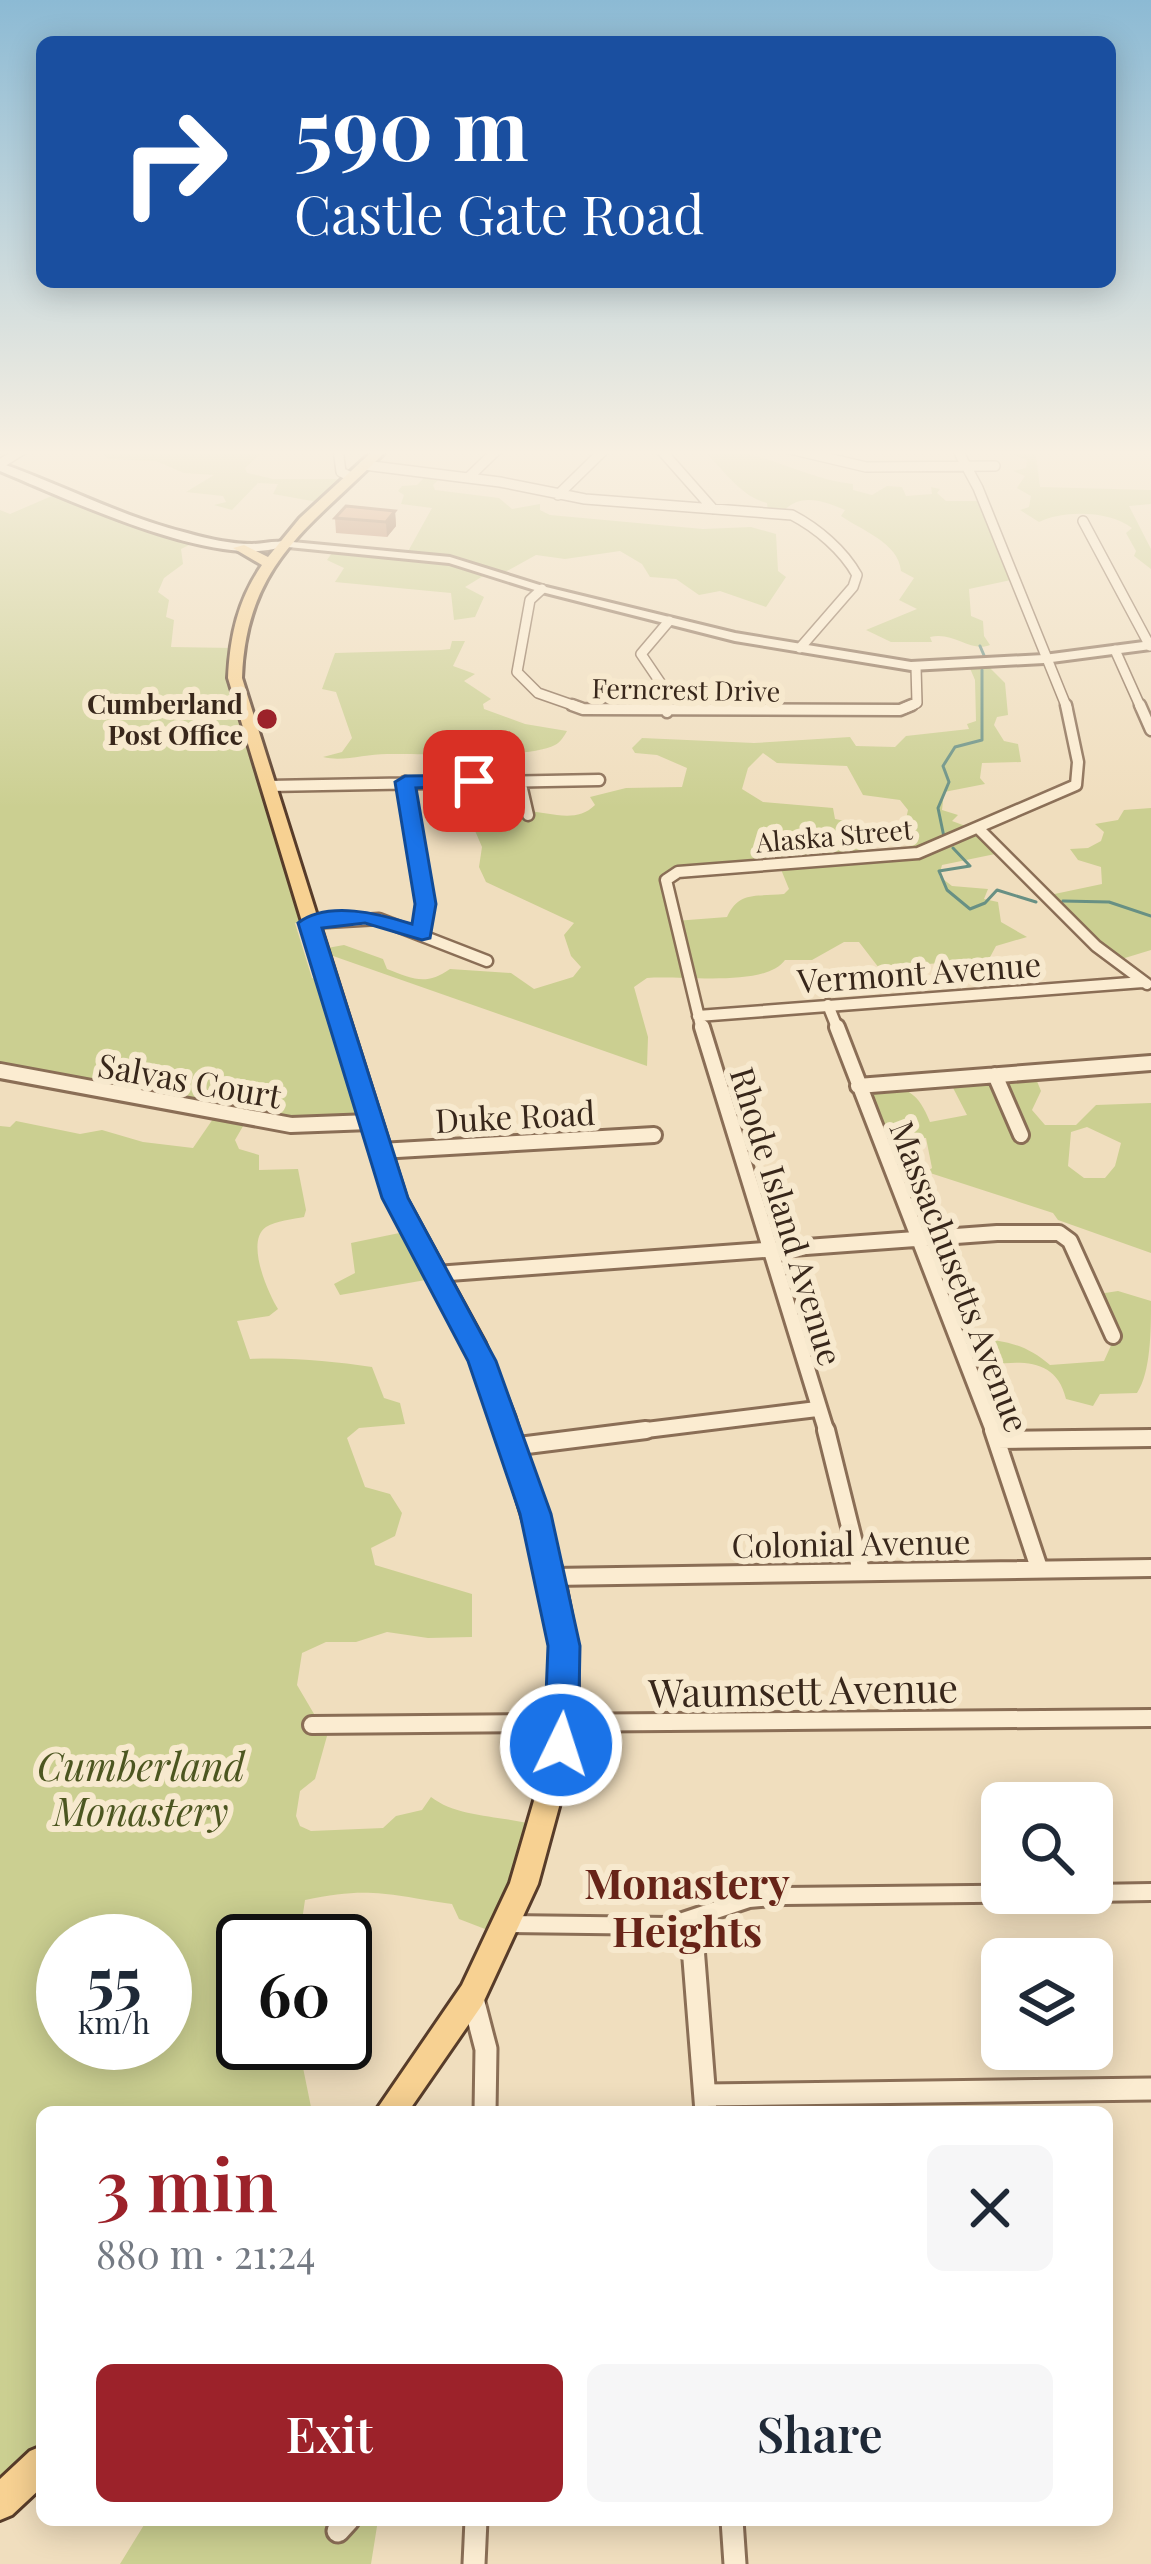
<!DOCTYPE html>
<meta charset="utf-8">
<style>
:root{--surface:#fff;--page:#f6f6f7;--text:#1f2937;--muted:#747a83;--accent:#9c222a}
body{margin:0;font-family:"Playfair Display",serif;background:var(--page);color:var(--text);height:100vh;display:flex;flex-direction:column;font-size:45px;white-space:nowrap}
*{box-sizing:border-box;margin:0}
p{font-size:39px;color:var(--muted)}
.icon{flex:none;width:66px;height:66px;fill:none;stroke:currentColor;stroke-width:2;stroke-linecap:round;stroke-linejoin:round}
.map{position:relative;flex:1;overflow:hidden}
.drawer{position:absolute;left:36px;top:2106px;width:1077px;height:420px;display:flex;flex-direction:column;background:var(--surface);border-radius:18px;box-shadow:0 6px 30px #0003}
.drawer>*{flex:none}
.hud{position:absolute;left:36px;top:36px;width:1080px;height:252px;border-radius:18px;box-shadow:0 6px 30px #0003;background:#1a4fa0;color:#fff;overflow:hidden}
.controls{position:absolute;left:981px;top:1782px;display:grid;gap:24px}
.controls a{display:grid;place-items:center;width:132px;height:132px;border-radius:18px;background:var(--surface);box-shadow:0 6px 30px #0003;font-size:60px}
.speed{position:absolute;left:36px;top:1914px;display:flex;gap:24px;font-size:60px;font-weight:700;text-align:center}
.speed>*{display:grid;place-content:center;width:156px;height:156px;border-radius:50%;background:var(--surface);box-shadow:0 6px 30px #0003;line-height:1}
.speed small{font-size:30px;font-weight:400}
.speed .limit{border:6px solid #111;border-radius:18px;background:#fff;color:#111}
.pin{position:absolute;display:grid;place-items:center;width:102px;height:102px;color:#fff;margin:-51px;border-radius:24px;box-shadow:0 6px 18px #0006}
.me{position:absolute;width:132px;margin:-66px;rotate:4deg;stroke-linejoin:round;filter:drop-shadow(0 0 9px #0008)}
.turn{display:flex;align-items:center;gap:42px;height:252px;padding:0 60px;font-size:54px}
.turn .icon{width:156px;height:156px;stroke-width:2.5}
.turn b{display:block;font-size:84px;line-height:102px}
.round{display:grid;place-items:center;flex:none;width:126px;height:126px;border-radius:18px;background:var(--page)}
.summary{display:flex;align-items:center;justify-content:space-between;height:204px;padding:0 60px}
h1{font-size:72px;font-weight:600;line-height:90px;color:var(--accent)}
.button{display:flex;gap:24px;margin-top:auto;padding:24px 60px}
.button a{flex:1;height:138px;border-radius:18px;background:var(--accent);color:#fff;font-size:48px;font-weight:600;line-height:138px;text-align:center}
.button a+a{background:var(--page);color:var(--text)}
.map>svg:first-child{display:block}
.green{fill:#cbcf91;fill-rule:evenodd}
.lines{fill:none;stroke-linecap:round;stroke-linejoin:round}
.stream{stroke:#689084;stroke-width:3}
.minor-far4-casing{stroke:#8a6e56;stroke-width:12}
.minor-far3-casing{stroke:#8a6e56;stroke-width:15}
.minor-far2-casing{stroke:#8a6e56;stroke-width:20}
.minor-far1-casing{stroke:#8a6e56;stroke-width:22}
.minor-casing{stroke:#8a6e56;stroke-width:27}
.tertiary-casing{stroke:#8a6e56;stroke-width:6}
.secondary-casing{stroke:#6b4f39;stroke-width:6}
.primary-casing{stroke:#573c2a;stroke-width:6}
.minor-far4{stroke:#fbecd1;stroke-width:9}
.minor-far3{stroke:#fbecd1;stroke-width:10}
.minor-far2{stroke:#fbecd1;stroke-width:14}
.minor-far1{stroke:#fbecd1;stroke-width:16}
.minor{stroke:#fbecd1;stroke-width:21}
.tertiary{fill:#fbecd1;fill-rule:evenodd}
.secondary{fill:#fbecd1;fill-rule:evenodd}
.primary{fill:#f7d192;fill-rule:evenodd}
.wall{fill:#b47e61}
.shaded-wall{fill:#92674f}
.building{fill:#d19371;stroke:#92674f;stroke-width:3}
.route{fill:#1a73e8;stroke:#114b97;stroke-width:3}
.poi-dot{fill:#9c222a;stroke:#f7e9ce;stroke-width:4.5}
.labels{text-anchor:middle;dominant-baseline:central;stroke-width:12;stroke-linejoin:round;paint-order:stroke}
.far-street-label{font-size:27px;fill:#38271b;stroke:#f7e9ce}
.far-poi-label{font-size:27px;font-weight:bold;fill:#38271b;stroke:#f7e9ce;text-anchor:end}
.street-label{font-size:33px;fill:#38271b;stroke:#f7e9ce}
.near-street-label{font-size:39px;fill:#38271b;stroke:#f7e9ce}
.near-park-label{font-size:39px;font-style:italic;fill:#4c5620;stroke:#f7e9ce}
.near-neighbourhood-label{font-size:42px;font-weight:bold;fill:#672418;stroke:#f7e9ce}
</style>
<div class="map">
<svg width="1151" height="2564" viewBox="0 0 1151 2564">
<rect width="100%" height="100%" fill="#f0debe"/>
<path class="green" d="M105 449H337L264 451 245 468 247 473 273 479H345L323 503 273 494 278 484 258 483 232 510 214 505 226 502 223 496 186 492 214 475 184 473 156 461 109 459 100 452Z
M712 449C761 449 802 478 853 484V490L872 495 887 486 902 487 906 496 932 494 931 487 940 489 937 493 946 501H985L1011 580 969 589 971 616 983 621 984 636 990 645C971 653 954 631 930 637L932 642H891L866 630 917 609 899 600 914 578 901 571C899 543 861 530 841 516L845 510C822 500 798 492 781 514L768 513 767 503C742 497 724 471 708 455Z
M999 449H1035L1040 487 1151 490V504L1129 506 1151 549V569L1134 556 1136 551 1126 533 1132 528C1110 510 1062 510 1039 522L1020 510 1029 507 1031 496 1017 488 1025 476 1013 471 1026 468 1027 460Z
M428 474 442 476 433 485 435 490 499 498 512 509 540 504V510L550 515 703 529 751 527 776 534 778 571 786 577 766 607 720 591 699 595 676 579 650 577 642 564 620 551 565 559 536 555 498 576 488 573 465 587 484 597 475 617 454 620 451 593 335 582 344 568 327 560 334 550 406 555 432 508 401 504 404 495 398 491 402 486 417 485Z
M61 492 195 542 181 549 183 564 164 578 158 592 169 600 166 617 174 620 171 647 234 648 232 671 305 922 295 923 312 978 324 982 369 1125 246 1121 235 1140 239 1149 259 1155V1170L298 1169 306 1210 304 1217C294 1219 275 1221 266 1227 245 1241 268 1293 278 1309L269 1316 237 1321 250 1359C291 1357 331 1361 372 1367L384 1398 400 1403 405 1424 359 1428 347 1438 365 1487 390 1494 402 1513 395 1536 371 1548 375 1565 472 1594V1637L428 1638 387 1632 356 1642H326L302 1653 297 1685 327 1736 315 1779 300 1791 296 1816 300 1826 311 1831 383 1828 396 1816 422 1810 431 1797C459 1819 507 1815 540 1827L498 1934 459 1919 452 1904C390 1895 369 1886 305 1900L299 1941H243V2043H298L312 2112H42V2470L0 2514V1126L10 1127 16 1121 80 1134 102 1130 143 1142 193 1148 215 1116 0 1075V510L10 514ZM63 1941H165V2043H63Z
M452 641H465L453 666 475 674 464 681 491 699 483 704 484 709 525 724 567 731C564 736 561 742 555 745 526 760 422 753 387 754 365 754 343 762 323 757L342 752 352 738 336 692 322 689 335 653 441 650 450 649Z
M987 665 1005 683 1008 715 997 717 994 725 1004 741 1018 744 1021 762 982 763 980 778 985 784 944 792 942 810 958 815 952 821 979 831 1000 853 942 865 939 876 952 886 988 889 984 899 998 902 1001 922 1027 937 996 946 989 959 879 968 859 942H844L812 960H785C765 988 682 975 647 978L634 987 648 1037 647 1066 316 950 344 945 383 959 387 969C413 979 426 986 450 969L511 973 534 989 573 977 581 967 571 956 564 935 574 923 486 882 479 867 482 847 473 826H506L526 811C550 812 576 824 595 805L590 797 626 788 682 787 687 768 657 755 635 753 632 748 642 738 754 743 850 737 856 746 895 747 906 736 969 729 967 724 976 721 975 680 969 666ZM763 753 777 763 847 766 863 795 900 800 908 810 901 841 919 851 868 858 855 823 835 819 833 808 763 802 742 789 748 768ZM780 867 789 889 784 894C758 897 739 890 727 917L675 921 669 876Z
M1151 808V950L1115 961 1045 896 1102 884 1101 867 1078 860 1070 849 1088 848 1101 841 1104 832 1095 824 1118 820 1124 810Z
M1034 1074 1041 1091 1032 1110 1045 1125H1076L1096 1105 1151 1103V1253L1058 1220 1053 1213 927 1172 932 1168 926 1138 879 1139 861 1089C899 1088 914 1082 930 1122L967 1115 950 1082ZM1087 1127 1121 1143 1115 1166 1105 1178H1084L1068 1166 1071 1132Z
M409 1231 437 1278 340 1295 334 1284 355 1273 351 1243Z
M1118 1291 1151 1301C1151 1330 1151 1372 1137 1393L1100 1394 1093 1406 1066 1399C1054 1350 1008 1364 968 1367L957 1340C994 1338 1021 1340 1050 1365L1104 1361 1113 1341 1092 1295Z
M147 2520H378L371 2564H120Z"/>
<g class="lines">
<path class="stream" d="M980 646 986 660
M944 837 938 808 949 782 943 766 955 747 982 740V670
M953 848 970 866 939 871 947 890 970 909 985 903 997 890 1036 902
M1063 901 1109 902 1151 916"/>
<defs>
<path id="minor-far4" d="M338 449 341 472 351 477
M660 449 713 509
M790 449 866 467 995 466
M957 449 978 488 1067 708
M0 464 24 449
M364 465 500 482 585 499 792 515C817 528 843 550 857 575L853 587 800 648
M468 478 498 449
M558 495 605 449
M1083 521 1150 646
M542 589 530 600 517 672 538 693 581 708
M1115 650 1141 708
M667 708 664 688 641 654 669 621
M905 708 917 703 916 667"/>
<path id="minor-far3" d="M572 705 583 709 900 710 912 705
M666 705 667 712
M1140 705 1151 730
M520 780 528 815
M405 782 425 904 422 934
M269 786 599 780
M978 828 1096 946 1147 984
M309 923 379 919 487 961
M828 1005 838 1030
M698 1016 1143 982
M702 1030 666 880 678 872 918 853 1076 785 1078 762 1066 705"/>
<path id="minor-far2" d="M702 1027 827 1433
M837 1027 994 1433
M0 1071 291 1125 370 1122
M995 1075 1021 1135
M858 1086 1151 1063
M380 1151 654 1135
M436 1274 997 1233H1059L1070 1241 1113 1336
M622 1433 817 1409"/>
<path id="minor-far1" d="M826 1430 861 1571
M993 1430 1039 1568
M997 1440 1151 1438
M511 1447 646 1430
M552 1577 1151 1568
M312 1725 1151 1718
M1092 1893 1151 1892
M691 1920 692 1937
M507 1924 668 1926 749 1899 784 1896 1060 1893"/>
<path id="minor" d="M692 1934 706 2112
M473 1999 486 2049 485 2112
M705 2095 1151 2089
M732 2520 735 2564
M338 2531 348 2520
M474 2564 476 2520"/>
<path id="tertiary" d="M282 541 450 557 546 587 735 633 911 662 1044 655 1151 641V649L1044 663 911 670 735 641 538 591 449 563 278 546V542Z"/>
<path id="secondary" d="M0 463C63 485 122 517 187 533 208 539 230 544 252 544 266 544 277 539 288 544 226 575 63 497 0 471Z"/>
<path id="primary" d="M375 449H388C314 525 246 560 242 678L406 1198 485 1343 514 1415 564 1577 577 1646 578 1695 569 1770 538 1884 482 2005 408 2112H375L462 1985 510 1883 543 1770 552 1695 551 1646 540 1577 492 1415 463 1343 386 1198 228 678C230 636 238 600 262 565L233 548 244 545 268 557 300 518Z
M42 2446V2487L12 2515 0 2520V2479L30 2451Z"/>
</defs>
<use href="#minor-far4" class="minor-far4-casing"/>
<use href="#minor-far3" class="minor-far3-casing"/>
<use href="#minor-far2" class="minor-far2-casing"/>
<use href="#minor-far1" class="minor-far1-casing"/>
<use href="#minor" class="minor-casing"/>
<use href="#tertiary" class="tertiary-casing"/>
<use href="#secondary" class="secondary-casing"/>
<use href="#primary" class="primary-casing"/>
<use href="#minor-far4" class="minor-far4"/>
<use href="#minor-far3" class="minor-far3"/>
<use href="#minor-far2" class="minor-far2"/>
<use href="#minor-far1" class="minor-far1"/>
<use href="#minor" class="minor"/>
<use href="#tertiary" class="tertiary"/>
<use href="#secondary" class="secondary"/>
<use href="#primary" class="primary"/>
</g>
<path class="wall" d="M395 511 396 526 387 537 336 533 335 518Z"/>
<path class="shaded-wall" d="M395 511 396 526 387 537 386 522Z"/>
<path class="building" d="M346 506 395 511 386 522 335 518Z"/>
<linearGradient id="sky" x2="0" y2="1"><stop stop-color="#8cbad4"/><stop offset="0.56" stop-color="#f8f0e2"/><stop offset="1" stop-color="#f8f0e2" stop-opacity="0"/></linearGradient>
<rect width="1151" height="808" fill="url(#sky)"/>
<path class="route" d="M474 775 481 776V785L416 788 436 904 430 938 422 940 365 923 322 928 408 1198 496 1361 551 1514 580 1646 578 1745 573 1756 561 1760 549 1756 544 1745 548 1646 520 1514 468 1361 382 1198 298 923C328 900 380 914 412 924L415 904 395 782 405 776Z"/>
<circle class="poi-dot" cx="267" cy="719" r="12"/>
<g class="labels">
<g class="far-street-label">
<text transform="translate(686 689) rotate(1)">Ferncrest Drive</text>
<text transform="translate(834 835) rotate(-5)">Alaska Street</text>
</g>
<g class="far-poi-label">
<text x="243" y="703">Cumberland<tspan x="243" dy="31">Post Office</tspan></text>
</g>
<g class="street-label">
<text transform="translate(919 971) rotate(-4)">Vermont Avenue</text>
<text transform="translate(190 1079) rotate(10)">Salvas Court</text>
<text transform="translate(515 1115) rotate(-3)">Duke Road</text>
<text transform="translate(788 1216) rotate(73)">Rhode Island Avenue</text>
<text transform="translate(961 1276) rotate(69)">Massachusetts Avenue</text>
<text transform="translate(851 1542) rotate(-1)">Colonial Avenue</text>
</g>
<g class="near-street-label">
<text transform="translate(803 1689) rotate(-1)">Waumsett Avenue</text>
</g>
<g class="near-park-label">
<text x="141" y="1765">Cumberland<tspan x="141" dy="45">Monastery</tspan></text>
</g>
<g class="near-neighbourhood-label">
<text x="687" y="1882">Monastery<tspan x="687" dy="48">Heights</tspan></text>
</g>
</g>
</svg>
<div class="controls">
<a><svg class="icon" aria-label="search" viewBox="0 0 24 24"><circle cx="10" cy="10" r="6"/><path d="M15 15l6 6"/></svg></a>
<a><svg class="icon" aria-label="layers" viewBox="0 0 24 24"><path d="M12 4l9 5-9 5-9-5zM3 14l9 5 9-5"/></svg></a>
</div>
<div class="speed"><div>55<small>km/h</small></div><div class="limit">60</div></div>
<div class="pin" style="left:474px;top:781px;background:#d93025"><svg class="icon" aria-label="arrive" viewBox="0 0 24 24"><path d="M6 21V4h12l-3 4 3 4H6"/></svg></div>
<svg class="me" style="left:561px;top:1745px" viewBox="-20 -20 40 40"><circle r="17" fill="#1a73e8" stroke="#fff" stroke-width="3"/><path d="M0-11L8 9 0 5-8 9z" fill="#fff"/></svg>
<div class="hud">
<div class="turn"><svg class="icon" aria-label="right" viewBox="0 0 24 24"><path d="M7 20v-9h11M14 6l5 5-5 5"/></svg><div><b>590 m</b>Castle Gate Road</div></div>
</div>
<section class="drawer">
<div class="summary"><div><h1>3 min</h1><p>880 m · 21:24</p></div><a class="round"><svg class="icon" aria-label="close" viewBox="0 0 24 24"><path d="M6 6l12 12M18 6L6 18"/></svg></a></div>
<div class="button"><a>Exit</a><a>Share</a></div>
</section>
</div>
